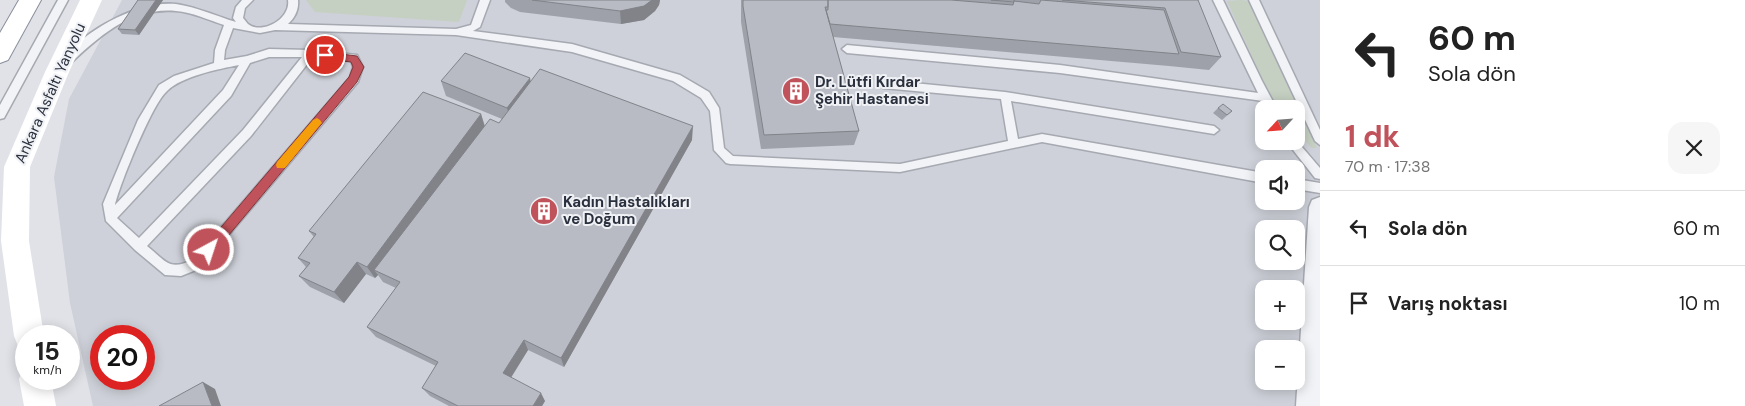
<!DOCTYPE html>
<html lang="tr">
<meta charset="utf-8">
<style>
:root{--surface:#fff;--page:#f6f6f6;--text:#222;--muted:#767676;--line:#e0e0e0;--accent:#bf525a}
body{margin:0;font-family:"DM Sans",sans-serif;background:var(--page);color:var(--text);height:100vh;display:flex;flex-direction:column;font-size:19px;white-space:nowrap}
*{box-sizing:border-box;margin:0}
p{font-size:16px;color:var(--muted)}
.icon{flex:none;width:28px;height:28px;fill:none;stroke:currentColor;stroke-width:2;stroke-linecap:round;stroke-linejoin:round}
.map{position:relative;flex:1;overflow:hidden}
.panel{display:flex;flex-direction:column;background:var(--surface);width:425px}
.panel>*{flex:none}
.guide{background:#fff;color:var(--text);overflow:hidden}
.needle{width:32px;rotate:244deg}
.controls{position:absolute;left:1255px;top:100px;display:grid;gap:10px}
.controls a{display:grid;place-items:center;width:50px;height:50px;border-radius:10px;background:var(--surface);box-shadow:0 2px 12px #0003;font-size:25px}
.speed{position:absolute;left:15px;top:325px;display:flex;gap:10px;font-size:25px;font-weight:700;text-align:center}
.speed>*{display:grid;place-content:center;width:65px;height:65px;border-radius:50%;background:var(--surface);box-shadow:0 2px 12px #0003;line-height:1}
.speed small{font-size:12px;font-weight:400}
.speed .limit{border:8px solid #d22;background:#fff;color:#111}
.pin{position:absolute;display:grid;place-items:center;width:42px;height:42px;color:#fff;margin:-21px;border:2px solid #fff;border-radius:50%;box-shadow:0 1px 5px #0007}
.me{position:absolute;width:55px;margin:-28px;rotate:40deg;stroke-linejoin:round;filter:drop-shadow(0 0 4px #0008)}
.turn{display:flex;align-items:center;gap:18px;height:105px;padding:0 25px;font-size:22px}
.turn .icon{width:65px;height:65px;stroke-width:2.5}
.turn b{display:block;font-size:35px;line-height:42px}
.round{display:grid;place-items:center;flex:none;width:52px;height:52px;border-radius:15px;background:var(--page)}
.summary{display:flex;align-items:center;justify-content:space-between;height:85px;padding:0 25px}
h1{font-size:30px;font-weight:700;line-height:38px;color:var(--accent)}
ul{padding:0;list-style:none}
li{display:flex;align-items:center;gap:15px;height:75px;padding:0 25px;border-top:1px solid var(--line)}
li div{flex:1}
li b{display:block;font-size:19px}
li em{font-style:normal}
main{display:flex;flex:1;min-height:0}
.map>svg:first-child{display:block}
.built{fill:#ced1d9;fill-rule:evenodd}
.green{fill:#c5d0c2}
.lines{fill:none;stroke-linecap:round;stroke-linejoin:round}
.service-casing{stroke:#a6a9b1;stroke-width:3}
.minor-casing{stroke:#a6a9b1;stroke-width:3}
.trunk-casing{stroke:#898f9c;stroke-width:2}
.service{fill:#f2f3f6;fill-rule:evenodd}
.minor{fill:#f2f3f6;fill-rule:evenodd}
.secondary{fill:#fff;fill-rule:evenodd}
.trunk{fill:#fff;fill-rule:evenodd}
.wall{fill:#9ea1a9}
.shaded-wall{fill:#818389}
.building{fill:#b8bbc4;stroke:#818389}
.route{fill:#bf525a;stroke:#7c353a}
.slow{fill:#f59e0b}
.labels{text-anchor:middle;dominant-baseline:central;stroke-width:4;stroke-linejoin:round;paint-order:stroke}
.poi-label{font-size:15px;font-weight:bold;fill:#2a303d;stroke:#eff1f5;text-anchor:start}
.street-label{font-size:15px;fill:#2a303d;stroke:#eff1f5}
</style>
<main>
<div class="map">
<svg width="1320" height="406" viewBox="0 0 1320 406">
<rect width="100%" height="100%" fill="#e0e2e7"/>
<path class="built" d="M122 0H1320V406H93L70 303 54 177 69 99ZM1264 109H1296V141H1264ZM1264 169H1296V201H1264ZM1264 229H1296V261H1264ZM1264 289H1296V321H1264ZM101 336H144V379H101ZM1264 349H1296V381H1264Z"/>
<path class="green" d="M306 0H467L459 22 315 12Z
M1242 0 1251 2 1317 148H1312L1296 132V109H1276L1227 1Z"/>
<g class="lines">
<defs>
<path id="service" d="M58 0H68L4 118 0 119V105Z
M242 0H253L245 8 243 18C245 20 246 22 248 24 262 35 291 19 288 0H298C299 9 295 18 288 24L456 29 471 25 480 0H490L480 27 473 31 572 44 680 75 709 92 719 108 724 148 733 156 900 164 1008 141 1001 99 883 88 878 84 883 80 1005 92 1214 126 1219 130 1214 134 1011 101 1018 139 1042 134 1264 173V183L1042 142 900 172 730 164 726 163 714 150 710 111 701 98 673 81 572 52 456 35 275 30 260 33 233 28 225 50 224 60 247 56 269 49 310 50 357 55 363 67 358 82 201 268 181 276 165 275 135 250 106 221 103 204 138 120 159 85 174 76 214 63 215 50 224 25C208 20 192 12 176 11 133 7 100 35 71 63H65L63 60C83 30 140 0 176 4 197 7 216 16 236 22L233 18 236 7ZM269 57H302L243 130 139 238 117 218 231 96 250 63ZM312 58 351 61 353 67 350 77 193 260C168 271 166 261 147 246L251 136ZM239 65 223 90 115 205C120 184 152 104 167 91 182 76 219 69 239 65Z
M1213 0H1223L1262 81 1277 109H1267L1263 101 1060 73 847 53 842 49 847 45 1060 65 1258 93Z
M1249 0H1259L1320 130V145L1315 141Z
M1296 140 1320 168V179L1315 178 1286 141H1296Z
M1296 179 1320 183V193L1296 189Z"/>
<path id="minor" d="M1320 197V406H1296L1309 207 1312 200Z"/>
<path id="trunk" d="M19 0H41L8 60 0 63V33Z"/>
</defs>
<use href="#service" class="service-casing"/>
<use href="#minor" class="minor-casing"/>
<use href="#trunk" class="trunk-casing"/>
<use href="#service" class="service"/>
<use href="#minor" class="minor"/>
<path class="secondary" d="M80 0H102L69 72 30 167 29 241 44 336H26V349L18 346 14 336 1 241 4 167 45 72Z
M26 367V379H51L56 406H24L19 379 24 368Z"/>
<use href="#trunk" class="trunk"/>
</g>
<path class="wall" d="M138 0H163L139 35 122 34 118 29Z
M505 0H660L659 5 655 11 644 20 621 24 520 12 511 8 505 2Z
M741 0H1198L1221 57 1209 70 1169 66 833 37 859 131 854 145 761 149 741 22Z
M441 81H531L692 140 564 367 528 350 511 378 545 401 542 406H449L430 396 422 388 436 366 376 337 367 327 396 288 383 282 378 275 375 278 366 274 344 303 310 287 299 276 306 267 298 258 314 237 309 231 481 114 485 126 499 123 502 119 446 96Z
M1218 108 1232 111 1222 120 1213 113Z"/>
<path class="shaded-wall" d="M156 0H163L139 35 135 30Z
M652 0H660L659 5 655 11 644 20 621 24 620 11Z
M530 78 533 93 511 122 507 108Z
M481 114 485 128 374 270 378 275 375 278 367 267Z
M693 126 692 140 564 367 561 358Z
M357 262 366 274 344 303 334 292Z
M524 340 528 350 508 382 503 373Z
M203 382 215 389 221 406H212Z
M541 393 545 401 542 406H533Z"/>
<path class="building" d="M138 0H156L135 30 118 29Z
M532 0H652L644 6 620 11Z
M743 0H828V7H825L859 131 764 135 743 6Z
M828 0H951L1013 5 1014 1 1039 4 1041 0 1164 10 1179 54 830 24 826 10H828Z
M991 0H1014V2Z
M1062 0H1198L1221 57 1181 52 1165 8Z
M465 53 530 78 507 108 441 81Z
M540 69 693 126 561 358 524 340 503 373 541 393 533 406H458L422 388 438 362 367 327 400 282 374 270 490 119 499 123Z
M423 92 481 114 367 267 357 262 334 292 299 276 310 263 298 258 316 234 309 231Z
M1223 104 1232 111 1227 115 1218 108Z
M1296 183H1298L1300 197 1296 196Z
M203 382 212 406H159Z"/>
<path class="route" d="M325 52 357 56 364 67 357 82 213 254 209 255 205 254 203 250 205 246 349 77 353 67 351 62 321 58V53Z"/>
<path class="slow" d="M317 118 320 120 322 123 320 125 285 168H277L276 165 277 162 313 120Z"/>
<defs>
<symbol id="building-disc" viewBox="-11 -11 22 22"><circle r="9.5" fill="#bf525a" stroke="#eff1f5"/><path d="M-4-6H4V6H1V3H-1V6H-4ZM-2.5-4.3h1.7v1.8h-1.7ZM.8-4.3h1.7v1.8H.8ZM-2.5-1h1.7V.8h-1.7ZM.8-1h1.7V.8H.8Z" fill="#fff"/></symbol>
</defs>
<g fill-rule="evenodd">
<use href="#building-disc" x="780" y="75" width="32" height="32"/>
<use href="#building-disc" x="528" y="195" width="32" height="32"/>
</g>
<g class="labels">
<g class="poi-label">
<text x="815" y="82">Dr. Lütfi Kırdar<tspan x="815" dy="17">Şehir Hastanesi</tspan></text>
<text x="563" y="202">Kadın Hastalıkları<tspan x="563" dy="17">ve Doğum</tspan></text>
</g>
<g class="street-label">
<text transform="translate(50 93) rotate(-66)">Ankara Asfaltı Yanyolu</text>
</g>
</g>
</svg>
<div class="controls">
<a><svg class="needle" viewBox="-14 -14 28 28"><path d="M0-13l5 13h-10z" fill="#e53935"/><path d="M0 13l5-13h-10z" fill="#767676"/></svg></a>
<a><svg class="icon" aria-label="sound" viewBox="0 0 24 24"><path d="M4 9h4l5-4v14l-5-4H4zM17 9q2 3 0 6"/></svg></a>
<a><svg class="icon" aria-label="search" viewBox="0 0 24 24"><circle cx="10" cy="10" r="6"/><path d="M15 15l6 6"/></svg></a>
<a>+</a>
<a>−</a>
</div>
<div class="speed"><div>15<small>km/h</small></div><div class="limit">20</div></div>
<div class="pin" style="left:325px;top:55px;background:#d93025"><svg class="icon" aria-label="arrive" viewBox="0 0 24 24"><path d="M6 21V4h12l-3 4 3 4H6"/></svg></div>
<svg class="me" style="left:209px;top:250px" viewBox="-20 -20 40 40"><circle r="17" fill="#bf525a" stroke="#fff" stroke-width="3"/><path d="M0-11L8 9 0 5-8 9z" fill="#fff"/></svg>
</div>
<section class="panel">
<div class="guide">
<div class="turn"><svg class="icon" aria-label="left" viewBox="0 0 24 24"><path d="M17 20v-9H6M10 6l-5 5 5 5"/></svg><div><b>60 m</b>Sola dön</div></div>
</div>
<div class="summary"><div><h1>1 dk</h1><p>70 m · 17:38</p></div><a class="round"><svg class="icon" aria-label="close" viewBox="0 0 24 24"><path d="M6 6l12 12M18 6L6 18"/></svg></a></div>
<ul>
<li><svg class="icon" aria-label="left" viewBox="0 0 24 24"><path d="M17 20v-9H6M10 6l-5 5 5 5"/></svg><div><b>Sola dön</b></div><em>60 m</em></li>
<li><svg class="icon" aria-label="arrive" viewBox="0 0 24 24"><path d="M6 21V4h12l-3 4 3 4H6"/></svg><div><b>Varış noktası</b></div><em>10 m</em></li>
</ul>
</section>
</main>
